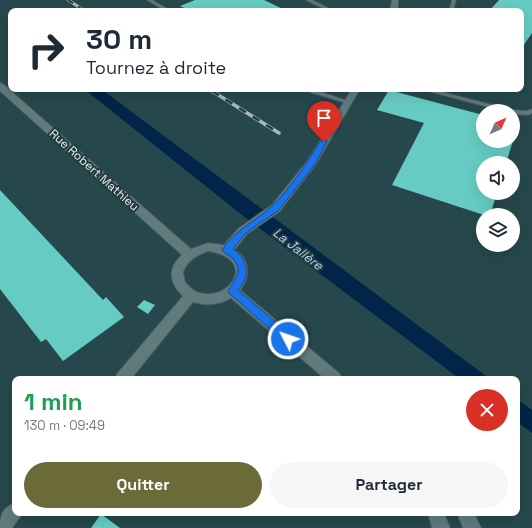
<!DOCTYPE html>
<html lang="fr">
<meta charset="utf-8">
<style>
:root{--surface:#fff;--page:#f6f6f7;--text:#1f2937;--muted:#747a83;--accent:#6a6b39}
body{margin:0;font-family:"Space Grotesk",sans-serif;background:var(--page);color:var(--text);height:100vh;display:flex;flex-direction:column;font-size:15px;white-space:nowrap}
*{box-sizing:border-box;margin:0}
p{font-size:13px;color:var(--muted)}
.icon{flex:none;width:22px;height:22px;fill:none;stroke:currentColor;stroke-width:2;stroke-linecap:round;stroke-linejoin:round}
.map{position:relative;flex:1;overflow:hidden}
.sheet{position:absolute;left:12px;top:376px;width:508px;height:140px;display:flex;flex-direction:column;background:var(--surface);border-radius:8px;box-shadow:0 4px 16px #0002}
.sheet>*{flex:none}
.hud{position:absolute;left:8px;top:8px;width:516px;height:84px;border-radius:8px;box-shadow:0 4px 16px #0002;background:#fff;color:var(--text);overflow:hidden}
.needle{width:26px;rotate:45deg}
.tools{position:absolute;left:476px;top:104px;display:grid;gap:8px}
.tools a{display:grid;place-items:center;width:44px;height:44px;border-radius:50%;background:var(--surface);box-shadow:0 4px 16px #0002;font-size:20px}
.pin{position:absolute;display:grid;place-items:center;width:34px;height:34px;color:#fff;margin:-41px -17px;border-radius:50% 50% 50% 0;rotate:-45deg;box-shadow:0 0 4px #0007}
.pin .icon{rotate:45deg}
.me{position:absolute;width:44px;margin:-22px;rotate:311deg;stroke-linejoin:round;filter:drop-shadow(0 0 3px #0008)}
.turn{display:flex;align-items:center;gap:14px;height:84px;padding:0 12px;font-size:18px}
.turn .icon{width:52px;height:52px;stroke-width:2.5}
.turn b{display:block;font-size:28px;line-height:34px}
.round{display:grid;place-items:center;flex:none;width:42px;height:42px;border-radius:21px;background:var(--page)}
.headline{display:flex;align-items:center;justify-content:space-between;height:68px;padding:0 12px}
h1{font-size:24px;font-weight:700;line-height:30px;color:#1e9e55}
.button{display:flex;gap:8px;margin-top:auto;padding:8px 12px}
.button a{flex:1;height:46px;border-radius:24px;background:var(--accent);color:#fff;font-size:16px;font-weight:700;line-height:46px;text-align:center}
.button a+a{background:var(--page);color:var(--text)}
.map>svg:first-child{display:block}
.built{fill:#26484c;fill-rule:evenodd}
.water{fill:#002548}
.building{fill:#66ccc3}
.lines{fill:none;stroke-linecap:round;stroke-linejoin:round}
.service-casing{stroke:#43585b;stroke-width:2}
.minor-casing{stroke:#43585b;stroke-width:2}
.service{fill:#617a7e;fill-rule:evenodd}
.minor{fill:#617a7e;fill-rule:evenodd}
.rail-far1-casing{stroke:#a7b9bb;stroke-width:3}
.rail-casing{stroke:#a7b9bb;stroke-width:3.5}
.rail-far1{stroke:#233b3f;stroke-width:2;stroke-dasharray:6;stroke-linecap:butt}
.rail{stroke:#233b3f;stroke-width:2.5;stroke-dasharray:8;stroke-linecap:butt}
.route{fill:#1a73e8;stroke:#114b97}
.labels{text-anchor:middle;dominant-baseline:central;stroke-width:4;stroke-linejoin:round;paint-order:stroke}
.street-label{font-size:12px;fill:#e5f3f5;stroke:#233b3f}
.water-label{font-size:13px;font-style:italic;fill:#b7d2ef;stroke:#233b3f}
</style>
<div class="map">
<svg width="532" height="528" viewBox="0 0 532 528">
<rect width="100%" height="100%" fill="#233b3f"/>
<path class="built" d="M0 0H532V528H0ZM11 11H521V89H11ZM483 111H513V141H483ZM483 163H513V193H483ZM483 215H513V245H483ZM15 379H517V513H15Z"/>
<path class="water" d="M84 89H101L490 379H460L242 215Z
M517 399 532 410V433L517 422Z"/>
<path class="building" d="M195 0H264L287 11H190L180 6Z
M499 0H532V33L521 49V11H489Z
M389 90 483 115V141H513L506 163H483V193H497L490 215H484L392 185 424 123 377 110Z
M513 123 518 125 513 138Z
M0 190 103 300 106 297 124 317 63 361 46 339 41 342 0 289Z
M144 300 155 305 148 314 137 307Z
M101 514 120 528H91Z"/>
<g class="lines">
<defs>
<path id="service" d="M147 0H152L171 11H165Z
M306 0H312L334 11H328Z
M452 0H456L453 11H449Z
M305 89H312L351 102 350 103H346L312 93Z
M420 89H430L513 110 527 111 532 109V113L528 115 513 114V111H503Z"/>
<path id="minor" d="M392 0H398V11H390Z
M0 83 3 84 191 249 208 243 224 245 239 228 272 205 308 160 352 89H360L316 164 280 211 247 234 234 250C250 258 251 277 240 290L340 374 342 379H325L231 298C220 305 206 306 193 302L131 379H115L117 374 183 296C169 283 167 268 182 255L0 91ZM208 251C261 260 227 304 197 292 192 290 189 286 185 282L183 272C187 261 197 255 208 251Z
M15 503V513H23L12 528H0C0 515 2 508 15 503Z
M428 513H444L450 528H432Z
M457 513H474L481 528H463Z"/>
</defs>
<use href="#service" class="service-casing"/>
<use href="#minor" class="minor-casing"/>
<use href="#service" class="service"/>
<use href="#minor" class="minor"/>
<defs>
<path id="rail-far1" d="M68 0 85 11
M209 89 213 92"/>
<path id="rail" d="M212 91 279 133"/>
</defs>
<use href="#rail-far1" class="rail-far1-casing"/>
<use href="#rail" class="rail-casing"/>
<use href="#rail-far1" class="rail-far1"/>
<use href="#rail" class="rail"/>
</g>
<path class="route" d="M321 140H326L327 142 315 164 279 210 246 233 233 249C248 259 251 277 238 290L292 336 293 339 292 342 288 343 284 342 229 293 228 291C234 279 245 271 232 258 229 255 225 254 222 250 235 229 257 221 273 205 292 186 307 163 321 140Z"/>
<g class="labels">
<g class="street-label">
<text transform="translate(94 170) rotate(42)">Rue Robert Mathieu</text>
</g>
<g class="water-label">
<text transform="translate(298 249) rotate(38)">La Jallère</text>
</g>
</g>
</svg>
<div class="tools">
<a><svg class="needle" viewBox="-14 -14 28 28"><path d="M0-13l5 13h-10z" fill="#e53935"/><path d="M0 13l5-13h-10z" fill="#747a83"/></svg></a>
<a><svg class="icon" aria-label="sound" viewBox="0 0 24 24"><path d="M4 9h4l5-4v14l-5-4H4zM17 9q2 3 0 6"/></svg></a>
<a><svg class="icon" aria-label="layers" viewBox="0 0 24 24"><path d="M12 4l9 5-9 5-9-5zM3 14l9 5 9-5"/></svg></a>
</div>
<div class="pin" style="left:324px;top:142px;background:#d93025"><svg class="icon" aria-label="arrive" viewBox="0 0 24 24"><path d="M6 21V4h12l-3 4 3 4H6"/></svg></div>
<svg class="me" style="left:288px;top:339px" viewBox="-20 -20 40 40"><circle r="17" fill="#1a73e8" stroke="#fff" stroke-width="3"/><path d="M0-11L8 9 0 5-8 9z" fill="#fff"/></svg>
<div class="hud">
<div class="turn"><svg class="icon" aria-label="right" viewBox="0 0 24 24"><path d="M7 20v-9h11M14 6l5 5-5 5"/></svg><div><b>30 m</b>Tournez à droite</div></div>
</div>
<section class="sheet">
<div class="headline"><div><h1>1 min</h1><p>130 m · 09:49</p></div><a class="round" style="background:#d93025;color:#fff"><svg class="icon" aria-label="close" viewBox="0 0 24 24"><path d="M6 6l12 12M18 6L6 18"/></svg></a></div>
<div class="button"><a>Quitter</a><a>Partager</a></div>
</section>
</div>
